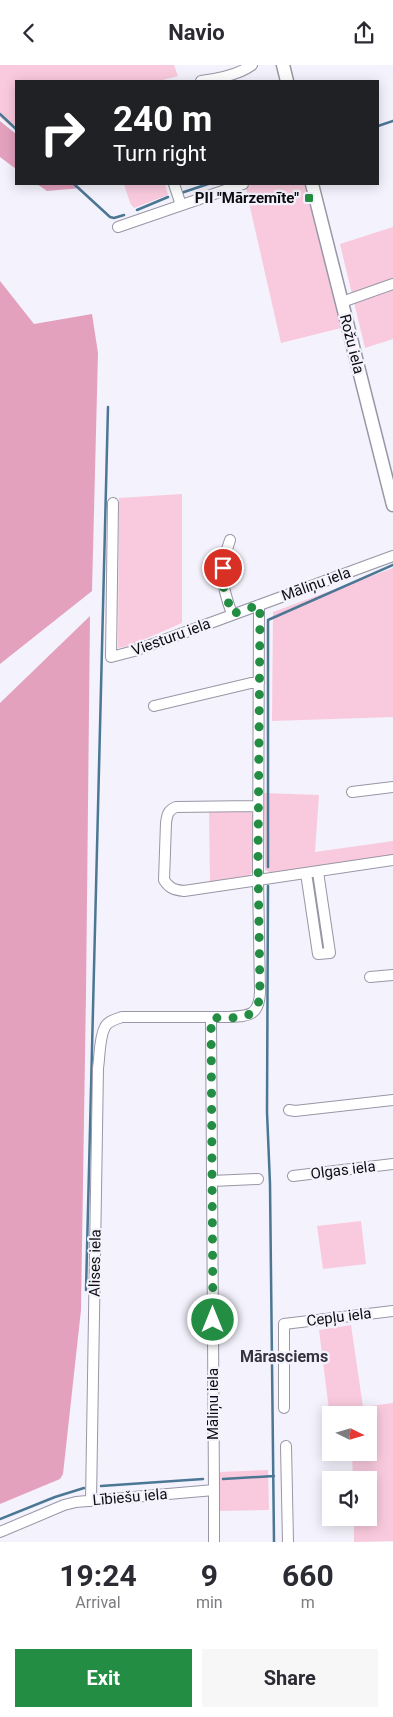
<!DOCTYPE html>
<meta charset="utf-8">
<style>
:root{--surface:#fff;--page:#f7f7f7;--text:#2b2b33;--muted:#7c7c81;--accent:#248d44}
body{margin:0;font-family:Roboto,sans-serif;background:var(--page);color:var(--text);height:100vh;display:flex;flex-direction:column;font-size:19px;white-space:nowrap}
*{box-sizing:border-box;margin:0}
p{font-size:16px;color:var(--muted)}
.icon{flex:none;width:28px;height:28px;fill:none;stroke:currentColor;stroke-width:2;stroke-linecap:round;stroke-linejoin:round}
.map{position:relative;height:1477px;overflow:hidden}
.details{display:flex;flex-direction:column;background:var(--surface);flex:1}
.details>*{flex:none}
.banner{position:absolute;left:15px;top:15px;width:364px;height:105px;border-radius:0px;box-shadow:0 2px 12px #0003;background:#202124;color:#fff;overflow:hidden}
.needle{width:32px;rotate:95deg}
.fabs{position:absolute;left:322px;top:1341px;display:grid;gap:10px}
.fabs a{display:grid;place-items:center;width:55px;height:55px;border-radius:0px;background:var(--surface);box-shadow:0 2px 12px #0003;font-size:25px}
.pin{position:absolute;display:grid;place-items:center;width:42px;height:42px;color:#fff;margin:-21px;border:2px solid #fff;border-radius:50%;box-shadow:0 1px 5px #0007}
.me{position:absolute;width:55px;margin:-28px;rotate:0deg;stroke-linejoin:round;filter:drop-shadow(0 0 4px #0008)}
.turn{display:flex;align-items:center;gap:18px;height:105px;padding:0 15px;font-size:22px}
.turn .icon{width:65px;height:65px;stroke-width:2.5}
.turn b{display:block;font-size:35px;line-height:42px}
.eta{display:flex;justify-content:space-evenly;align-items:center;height:85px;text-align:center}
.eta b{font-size:30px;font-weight:700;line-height:35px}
.cta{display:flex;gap:10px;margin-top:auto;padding:10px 15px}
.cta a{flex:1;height:58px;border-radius:0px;background:var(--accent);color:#fff;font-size:20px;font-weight:700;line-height:58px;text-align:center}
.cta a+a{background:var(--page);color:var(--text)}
header{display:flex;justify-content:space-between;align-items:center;height:65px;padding:0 15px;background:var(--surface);font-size:22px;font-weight:700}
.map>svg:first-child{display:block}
.green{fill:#f9cadd}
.forest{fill:#e4a1bd}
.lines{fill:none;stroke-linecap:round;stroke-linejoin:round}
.stream{stroke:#4b7794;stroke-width:2.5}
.minor-casing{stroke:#9996a6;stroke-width:12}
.tertiary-casing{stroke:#9996a6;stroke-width:15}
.minor{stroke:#fff;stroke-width:10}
.tertiary{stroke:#fff;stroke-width:12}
.route{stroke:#248d44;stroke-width:9;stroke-dasharray:0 16.2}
.poi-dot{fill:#248d44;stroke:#f4f2fc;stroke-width:2}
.labels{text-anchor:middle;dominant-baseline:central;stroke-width:4.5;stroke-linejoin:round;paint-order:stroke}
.poi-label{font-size:15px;font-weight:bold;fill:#0d0c11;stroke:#f4f2fc;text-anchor:end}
.street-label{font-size:15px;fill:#0d0c11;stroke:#f4f2fc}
.neighbourhood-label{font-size:16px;font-weight:bold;fill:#35333f;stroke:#f4f2fc}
</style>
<header><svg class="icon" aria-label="back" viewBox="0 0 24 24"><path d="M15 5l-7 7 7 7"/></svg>Navio<svg class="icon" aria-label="share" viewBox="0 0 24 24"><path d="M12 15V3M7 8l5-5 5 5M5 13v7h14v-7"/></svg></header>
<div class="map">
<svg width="393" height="1477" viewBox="0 0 393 1477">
<rect width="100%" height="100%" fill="#f4f2fc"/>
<path class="green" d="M0 0H174L178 11 159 16H16V60H9L0 52Z
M124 119H165L168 130 134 143 130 138Z
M254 119H305L341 263 281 278 247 129 246 122Z
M393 162V274L365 283 340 179Z
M182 429V558L129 581 118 583 119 433Z
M393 503V652L272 656 273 547Z
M264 728 319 730 315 787 393 776V791L271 808 265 805Z
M209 745H247L253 749V805L249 812 210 817Z
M361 1156 366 1199 323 1204 317 1161Z
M351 1260 363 1342 393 1338V1476L354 1477V1453L369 1452V1415H353L352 1388H369V1350H351V1342L329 1345 319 1265Z
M268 1405 269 1445 218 1446V1407Z"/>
<path class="forest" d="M0 56 16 69V104L0 92Z
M37 119H75L81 123 47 126Z
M0 216 34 259 92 249 98 288 92 526 0 599Z
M90 551 86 929 81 1245 63 1409 60 1414 0 1439V638Z"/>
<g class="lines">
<path class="stream" d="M0 49 16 64
M378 61 393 56
M74 119 110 152 114 153 124 150
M181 128 208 119
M137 145 168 132
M268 802V555L393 500
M268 821 267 1047 270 1119 274 1477
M86 1225 108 342
M223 1414 274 1411
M101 1421 203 1414
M0 1454 55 1432 84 1423"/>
<defs>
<path id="minor" d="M201 16C217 14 238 10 252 0
M174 119 181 140
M118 162 243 119
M342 237 393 219
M113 438 111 592 134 586 393 491
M230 475C219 506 221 519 232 549
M154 641 251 618H259
M352 727 393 722
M258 741 176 742C168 745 167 750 166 758L164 815C169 823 174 825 184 826L393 795
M306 808 318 889 330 888 318 807
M370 912 393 910
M211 953 214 1425
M289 1045 295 1046 393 1035
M293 1111 393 1099
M212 1116 258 1114
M284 1343V1259L393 1246
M286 1381 288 1477
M91 1436 98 1003C100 991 99 973 105 962 108 956 116 954 122 952H228C249 951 259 951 260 927L258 814 259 540
M0 1467 64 1440 76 1437 214 1425V1477"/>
<path id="tertiary" d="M283 0 287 16
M312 119 393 440"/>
</defs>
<use href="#minor" class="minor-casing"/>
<use href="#tertiary" class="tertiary-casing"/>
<use href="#minor" class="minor"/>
<use href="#tertiary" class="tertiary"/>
</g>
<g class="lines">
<path class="route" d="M213 1255 211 953C235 952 259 958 260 927L258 796 260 549 259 540 232 549 222 517 223 503"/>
</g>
<rect class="poi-dot" x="304" y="128" width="10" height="10" rx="2.5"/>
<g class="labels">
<g class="poi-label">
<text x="299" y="133">PII "Mārzemīte"</text>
</g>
<g class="street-label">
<text transform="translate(352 279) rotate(76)">Rožu iela</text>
<text transform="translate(316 519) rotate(-20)">Māliņu iela</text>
<text transform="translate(171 572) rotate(-20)">Viesturu iela</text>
<text transform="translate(343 1105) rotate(-7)">Olgas iela</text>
<text transform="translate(95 1198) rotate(-89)">Alises iela</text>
<text transform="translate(339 1252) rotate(-7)">Cepļu iela</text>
<text transform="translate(213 1339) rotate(-90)">Māliņu iela</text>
<text transform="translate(130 1432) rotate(-5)">Lībiešu iela</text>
</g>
<g class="neighbourhood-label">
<text x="284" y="1291">Mārasciems</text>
</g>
</g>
</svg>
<div class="fabs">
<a><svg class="needle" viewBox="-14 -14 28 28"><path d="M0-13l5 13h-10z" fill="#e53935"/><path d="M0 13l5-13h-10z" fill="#7c7c81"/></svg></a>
<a><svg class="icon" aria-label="sound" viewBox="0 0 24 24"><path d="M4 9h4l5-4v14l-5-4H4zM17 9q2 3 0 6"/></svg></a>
</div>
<div class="pin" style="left:223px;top:503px;background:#d93025"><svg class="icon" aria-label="arrive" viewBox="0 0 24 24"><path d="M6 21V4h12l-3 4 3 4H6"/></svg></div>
<svg class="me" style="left:213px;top:1255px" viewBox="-20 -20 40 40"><circle r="17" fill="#248d44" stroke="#fff" stroke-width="3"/><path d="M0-11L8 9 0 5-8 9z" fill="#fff"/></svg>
<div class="banner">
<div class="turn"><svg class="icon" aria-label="right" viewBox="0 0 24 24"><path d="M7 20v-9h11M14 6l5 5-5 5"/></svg><div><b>240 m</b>Turn right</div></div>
</div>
</div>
<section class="details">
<div class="eta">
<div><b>19:24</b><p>Arrival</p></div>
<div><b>9</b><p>min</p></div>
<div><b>660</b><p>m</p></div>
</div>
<div class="cta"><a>Exit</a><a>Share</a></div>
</section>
